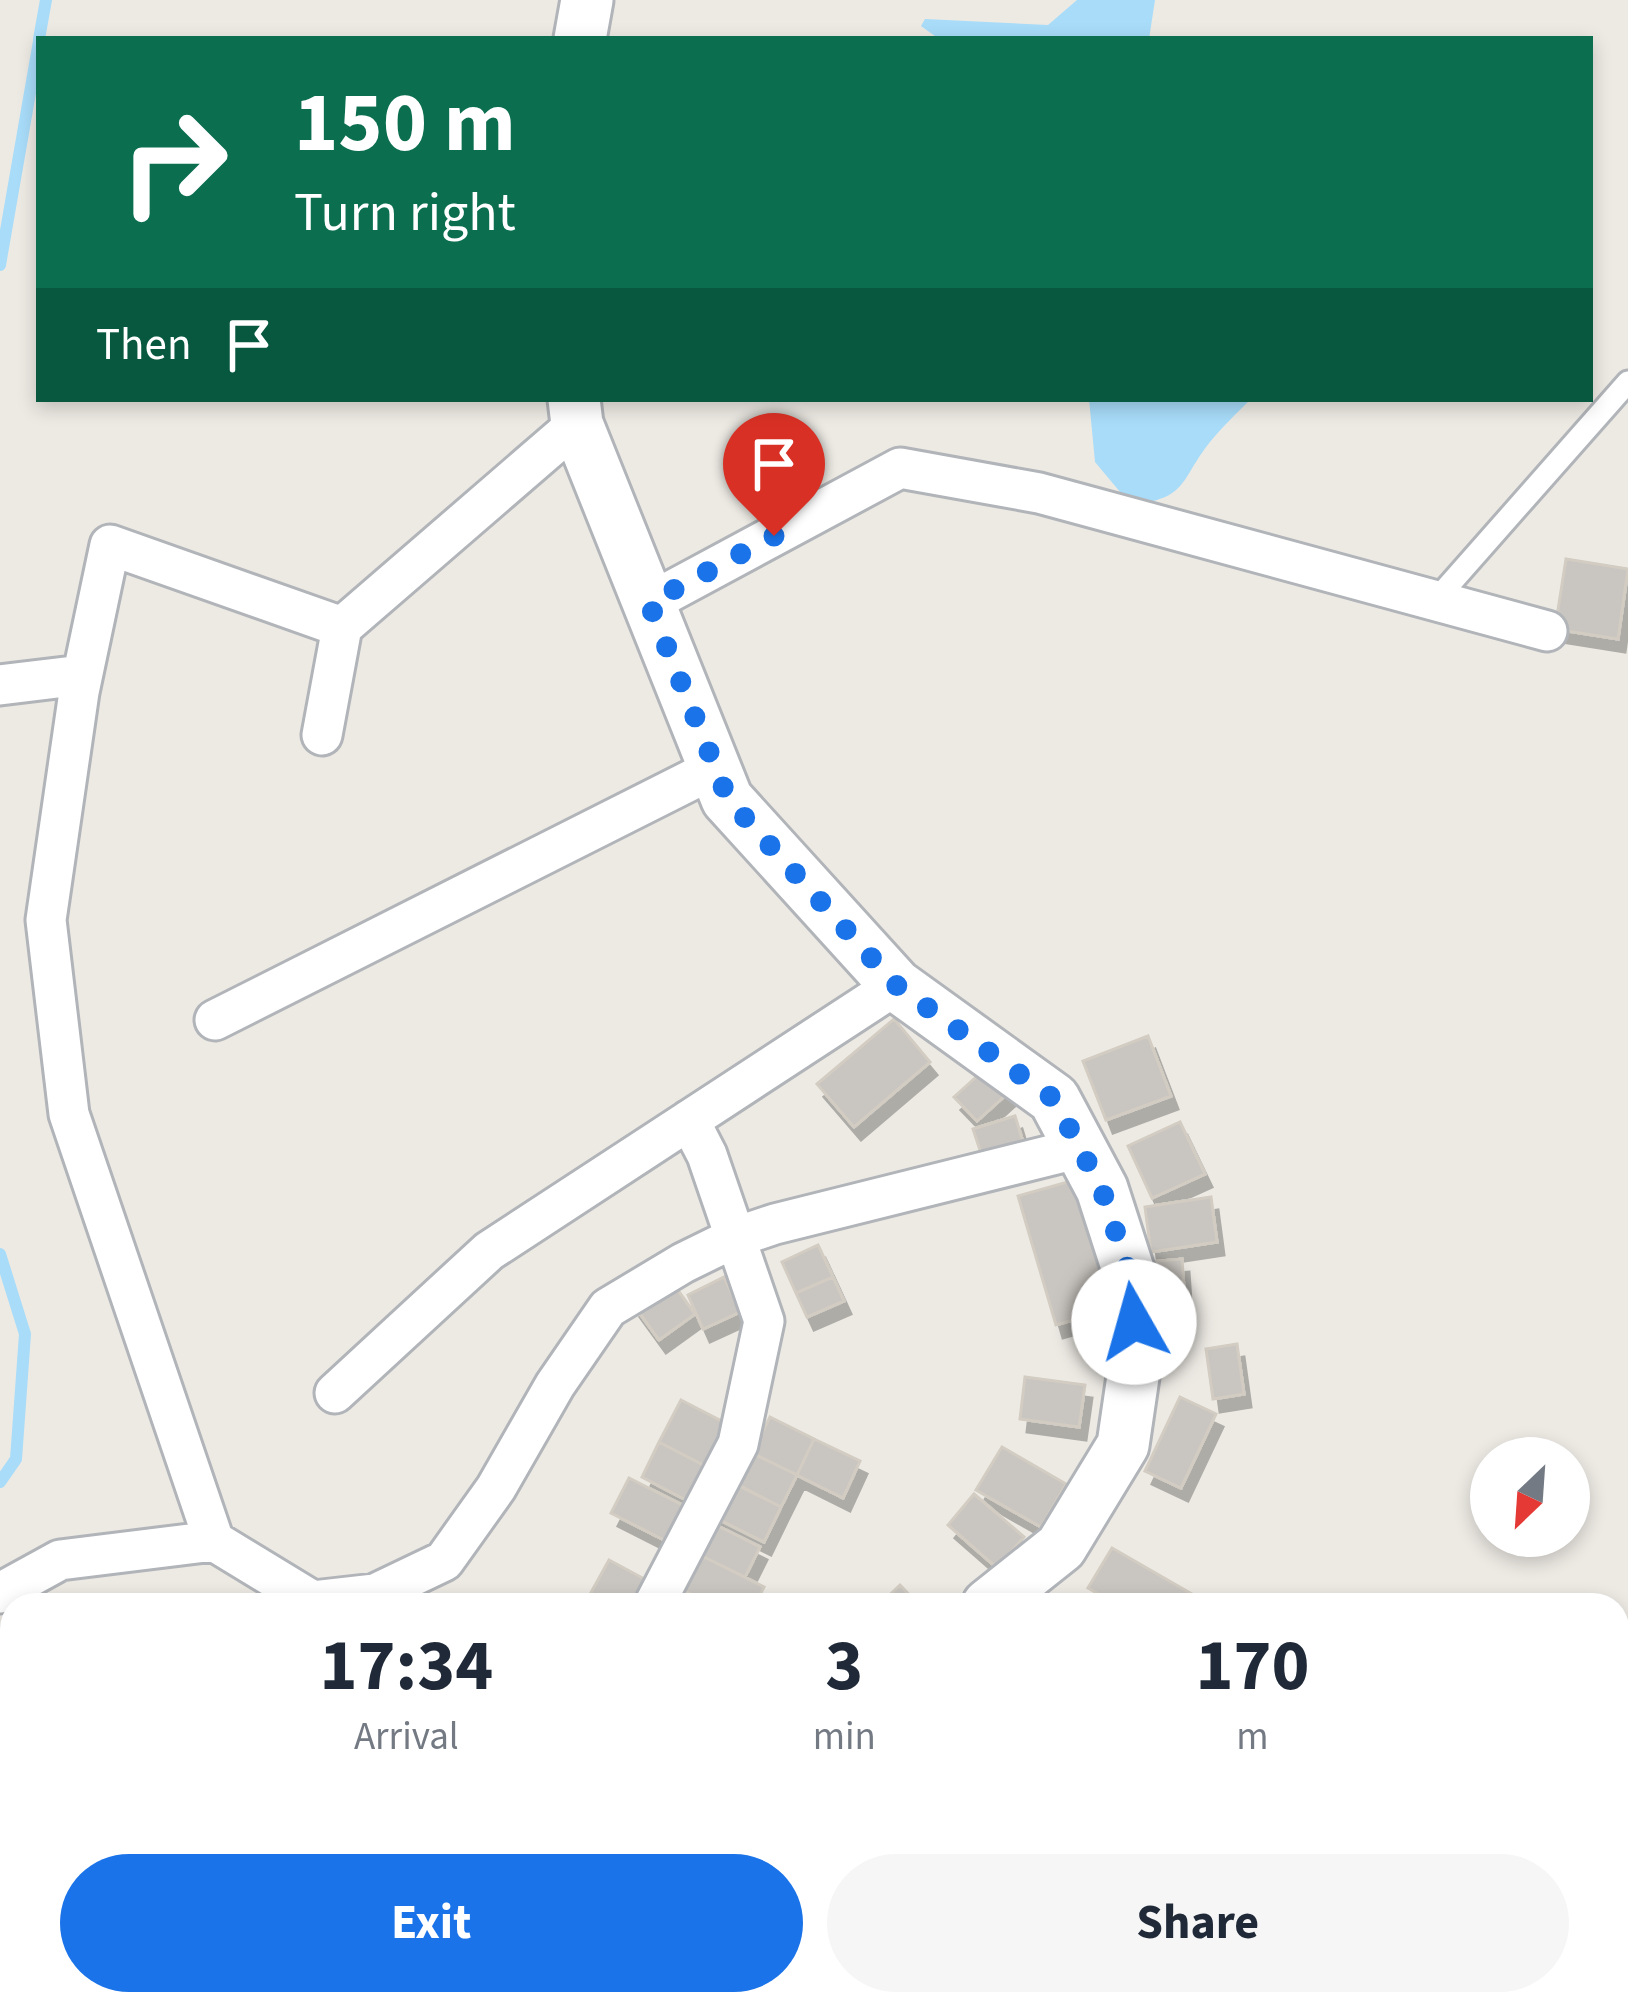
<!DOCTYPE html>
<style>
:root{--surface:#fff;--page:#f6f6f7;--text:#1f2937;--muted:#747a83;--accent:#1a73e8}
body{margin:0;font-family:"Source Sans 3",sans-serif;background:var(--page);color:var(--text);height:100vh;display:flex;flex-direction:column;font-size:45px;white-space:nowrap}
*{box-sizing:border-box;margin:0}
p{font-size:39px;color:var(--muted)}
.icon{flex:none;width:66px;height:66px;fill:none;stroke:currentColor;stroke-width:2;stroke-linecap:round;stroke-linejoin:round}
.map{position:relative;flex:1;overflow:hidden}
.details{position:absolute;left:0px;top:1593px;width:1629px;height:423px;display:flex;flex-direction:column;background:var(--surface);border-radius:36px 36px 0 0;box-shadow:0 6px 18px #0003}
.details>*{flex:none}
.top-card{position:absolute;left:36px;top:36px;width:1557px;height:366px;border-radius:0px;box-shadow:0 6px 18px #0003;background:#0b6e4f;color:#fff;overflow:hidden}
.needle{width:78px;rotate:205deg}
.tools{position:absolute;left:1470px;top:1437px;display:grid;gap:24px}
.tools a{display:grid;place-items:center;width:120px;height:120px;border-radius:50%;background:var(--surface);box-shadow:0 6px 18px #0003;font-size:60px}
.pin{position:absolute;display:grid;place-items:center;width:102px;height:102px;color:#fff;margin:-123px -51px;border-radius:50% 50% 50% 0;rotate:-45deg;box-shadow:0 0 12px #0007}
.pin .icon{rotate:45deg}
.me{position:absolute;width:132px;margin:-66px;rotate:353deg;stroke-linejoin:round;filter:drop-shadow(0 0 9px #0008)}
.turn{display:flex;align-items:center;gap:42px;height:252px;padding:0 60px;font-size:54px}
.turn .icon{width:156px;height:156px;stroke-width:2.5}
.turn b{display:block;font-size:84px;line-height:102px}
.then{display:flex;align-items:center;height:114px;padding:0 60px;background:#0003;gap:24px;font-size:45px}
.eta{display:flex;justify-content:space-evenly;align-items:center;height:204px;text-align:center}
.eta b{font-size:72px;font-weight:700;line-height:84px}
.cta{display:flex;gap:24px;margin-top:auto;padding:24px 60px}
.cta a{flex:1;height:138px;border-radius:72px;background:var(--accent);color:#fff;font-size:48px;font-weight:700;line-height:138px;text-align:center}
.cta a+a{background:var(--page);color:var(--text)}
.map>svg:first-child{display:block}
.water{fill:#a8dcf9}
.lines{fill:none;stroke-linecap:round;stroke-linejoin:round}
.stream{stroke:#a8dcf9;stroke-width:12}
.building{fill:#c9c5c0;stroke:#d2ccc2;stroke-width:3;filter:url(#shadow)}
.service-casing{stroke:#b1b4b8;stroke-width:27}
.minor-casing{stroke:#b1b4b8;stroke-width:45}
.tertiary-casing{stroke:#b1b4b8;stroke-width:57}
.path{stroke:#9cc4a4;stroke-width:8;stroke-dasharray:12 6;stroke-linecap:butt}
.service{stroke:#fff;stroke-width:21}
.minor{stroke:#fff;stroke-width:39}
.tertiary{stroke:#fff;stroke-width:51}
.route{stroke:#1a73e8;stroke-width:21;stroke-dasharray:0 37.8}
</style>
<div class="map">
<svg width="1628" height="2015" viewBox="0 0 1628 2015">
<defs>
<filter id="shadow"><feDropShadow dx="7" dy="13" stdDeviation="0" flood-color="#0004"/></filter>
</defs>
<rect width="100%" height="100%" fill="#edeae4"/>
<path class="water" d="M1077 0H1155L1149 39H939L921 26 925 19 1048 25Z
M1089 399H1251C1237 413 1222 427 1210 442 1179 481 1189 498 1131 505L1095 462Z"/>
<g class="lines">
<path class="stream" d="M39 39 46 0
M0 265 39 41
M0 1254 25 1334 16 1459 0 1482"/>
</g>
<path class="building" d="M1566 559 1628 569 1618 639 1555 629Z
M894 1019 930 1062 854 1127 817 1084Z
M1148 1036 1171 1096 1106 1120 1083 1061Z
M985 1069 1008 1093 977 1121 954 1097Z
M1015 1116 1023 1142 982 1156 973 1129Z
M1180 1122 1205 1174 1152 1198 1128 1146Z
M1078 1179 1115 1308 1056 1325 1018 1196Z
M1211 1197 1217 1242 1151 1252 1145 1207Z
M818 1245 833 1277 796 1293 782 1262Z
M1182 1259 1186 1317 1151 1319 1147 1262Z
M724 1277 740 1312 703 1329 688 1295Z
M833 1277 844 1301 807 1317 796 1293Z
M669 1278 695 1314 659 1340 633 1304Z
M1237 1344 1244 1394 1213 1399 1206 1349Z
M1025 1377 1085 1385 1079 1427 1020 1419Z
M1180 1397 1216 1414 1181 1488 1145 1471Z
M681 1400 729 1425 707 1467 659 1442Z
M770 1417 814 1439 797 1475 752 1453Z
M814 1439 860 1461 843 1498 797 1475Z
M659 1442 707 1467 690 1502 642 1477Z
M1002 1447 1066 1484 1041 1527 976 1490Z
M752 1453 797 1475 781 1507 737 1484Z
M629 1478 686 1507 668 1542 611 1513Z
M729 1481 781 1507 764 1542 712 1516Z
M974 1494 1024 1537 997 1568 948 1525Z
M716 1525 760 1547 745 1577 700 1555Z
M1112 1548 1192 1594 1186 1605H1117L1088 1588Z
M700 1555 764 1587 755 1605H713L683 1590Z
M609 1560 650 1582 638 1605H601L588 1598Z
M900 1585 919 1605H879Z
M841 2004H876L892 2011 890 2015H837Z"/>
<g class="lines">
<defs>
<path id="service" d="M1434 602 1628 382"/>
<path id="minor" d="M649 603 900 468 1039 493 1547 631
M0 685 82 675
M322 735 342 627 577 424
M215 1020 715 768
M335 1393 489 1251 896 985
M0 1593 60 1560 214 1541
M313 1601 375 1594 444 1561 496 1488 555 1385 608 1308 683 1263 736 1237 775 1224 1080 1148
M319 1605 214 1541 69 1114 46 920 79 692 110 545 342 627
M654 1605 738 1444 764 1321 707 1155 689 1120"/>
<path id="tertiary" d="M580 39 587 0
M574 399 577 424 727 799 896 985 1054 1099 1102 1189 1132 1282 1135 1363 1123 1445 1061 1547 988 1605
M801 2015 806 2004"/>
</defs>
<use href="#service" class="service-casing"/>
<use href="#minor" class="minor-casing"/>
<use href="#tertiary" class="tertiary-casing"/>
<path class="path" d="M1617 1708 1628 1728
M1367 2004 1385 2015"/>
<use href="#service" class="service"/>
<use href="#minor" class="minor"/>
<use href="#tertiary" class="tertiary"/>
</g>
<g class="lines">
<path class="route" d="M774 536 649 603 728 799 896 985 1054 1099 1102 1190 1132 1282 1134 1322"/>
</g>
</svg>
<div class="tools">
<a><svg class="needle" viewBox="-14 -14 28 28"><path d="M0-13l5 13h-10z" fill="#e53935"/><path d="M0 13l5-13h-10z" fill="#747a83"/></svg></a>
</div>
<div class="pin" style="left:774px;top:536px;background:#d93025"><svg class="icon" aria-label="arrive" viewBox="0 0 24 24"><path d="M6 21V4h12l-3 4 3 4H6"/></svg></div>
<svg class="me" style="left:1134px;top:1322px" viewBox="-20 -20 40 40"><circle r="19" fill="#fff"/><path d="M0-13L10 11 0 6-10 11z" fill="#1a73e8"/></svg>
<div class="top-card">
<div class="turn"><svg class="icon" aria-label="right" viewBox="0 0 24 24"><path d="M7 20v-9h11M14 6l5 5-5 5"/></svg><div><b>150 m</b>Turn right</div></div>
<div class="then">Then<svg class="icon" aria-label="arrive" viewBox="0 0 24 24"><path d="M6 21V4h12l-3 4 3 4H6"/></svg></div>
</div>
<section class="details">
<div class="eta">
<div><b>17:34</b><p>Arrival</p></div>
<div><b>3</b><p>min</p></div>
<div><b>170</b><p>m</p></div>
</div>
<div class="cta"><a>Exit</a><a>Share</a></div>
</section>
</div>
